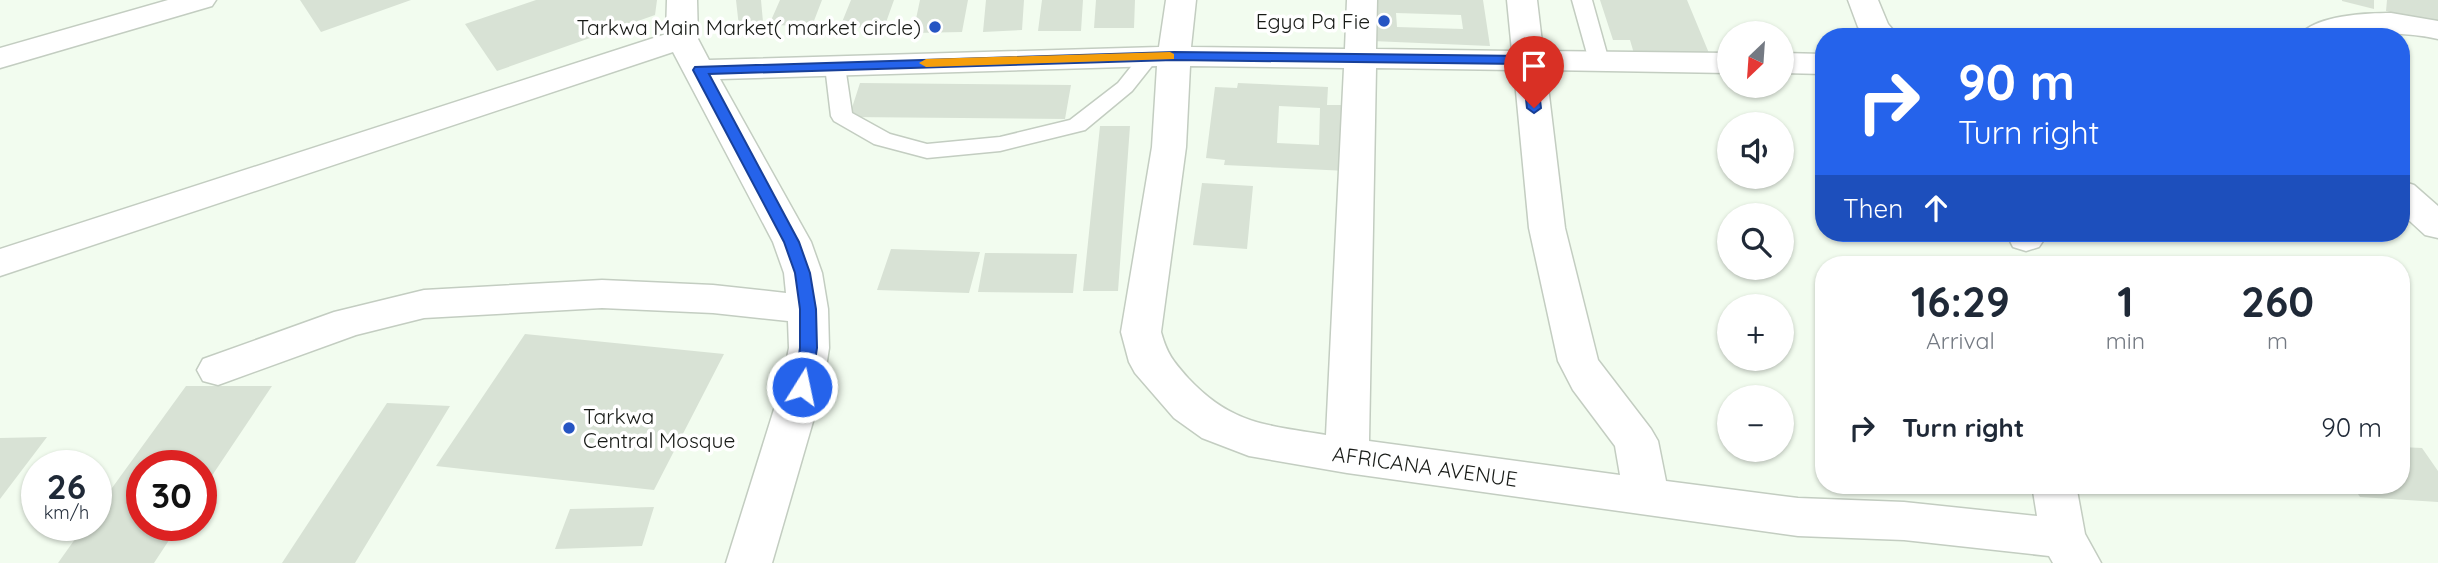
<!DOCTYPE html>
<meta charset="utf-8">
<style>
:root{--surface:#fff;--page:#f6f6f7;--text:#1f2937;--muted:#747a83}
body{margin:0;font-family:Quicksand,sans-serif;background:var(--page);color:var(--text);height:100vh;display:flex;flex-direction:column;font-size:26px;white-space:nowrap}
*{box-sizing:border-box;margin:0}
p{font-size:23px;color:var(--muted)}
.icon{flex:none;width:38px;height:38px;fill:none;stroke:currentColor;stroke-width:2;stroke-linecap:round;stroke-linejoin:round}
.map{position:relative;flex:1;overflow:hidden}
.drawer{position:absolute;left:1815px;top:256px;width:595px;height:238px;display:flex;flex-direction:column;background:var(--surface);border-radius:28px;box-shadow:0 2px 5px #0004}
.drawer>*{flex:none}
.banner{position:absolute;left:1815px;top:28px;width:595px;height:214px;border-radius:28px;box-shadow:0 2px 5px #0004;background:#2563eb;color:#fff;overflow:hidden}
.needle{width:46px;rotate:205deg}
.controls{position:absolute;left:1717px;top:21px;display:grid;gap:14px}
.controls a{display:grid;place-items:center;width:77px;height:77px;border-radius:50%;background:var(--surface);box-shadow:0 2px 5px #0004;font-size:35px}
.speed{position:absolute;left:21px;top:450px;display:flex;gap:14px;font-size:35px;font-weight:700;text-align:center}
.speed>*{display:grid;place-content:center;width:91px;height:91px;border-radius:50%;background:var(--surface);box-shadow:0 2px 5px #0004;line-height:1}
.speed small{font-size:18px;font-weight:400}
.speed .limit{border:10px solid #d22;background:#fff;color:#111}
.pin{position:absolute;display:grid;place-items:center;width:60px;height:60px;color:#fff;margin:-72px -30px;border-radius:50% 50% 50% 0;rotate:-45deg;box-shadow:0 0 7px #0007}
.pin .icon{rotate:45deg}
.me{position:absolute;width:77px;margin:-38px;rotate:10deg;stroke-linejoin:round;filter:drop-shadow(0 0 5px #0008)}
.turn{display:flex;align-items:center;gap:24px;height:147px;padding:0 28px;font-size:32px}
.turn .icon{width:91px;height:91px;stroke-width:2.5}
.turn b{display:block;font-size:49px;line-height:60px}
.then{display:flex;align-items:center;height:66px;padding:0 28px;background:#0003;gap:14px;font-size:26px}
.eta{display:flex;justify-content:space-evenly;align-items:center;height:119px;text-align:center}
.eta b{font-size:42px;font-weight:800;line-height:49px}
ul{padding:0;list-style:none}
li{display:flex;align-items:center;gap:21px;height:105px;padding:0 28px}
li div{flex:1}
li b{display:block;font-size:26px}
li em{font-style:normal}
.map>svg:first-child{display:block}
.building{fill:#d8e2d5;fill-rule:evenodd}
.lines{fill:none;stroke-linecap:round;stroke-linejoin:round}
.lane-casing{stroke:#c3cdc1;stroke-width:3}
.street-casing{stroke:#c3cdc1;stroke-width:3}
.secondary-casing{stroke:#c3cdc1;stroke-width:3}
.lane{fill:#fff;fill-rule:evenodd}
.street{fill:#fff;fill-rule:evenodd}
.secondary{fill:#fff;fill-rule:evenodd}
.route{fill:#2563eb;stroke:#184099;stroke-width:2}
.slow{fill:#f59e0b}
.poi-dot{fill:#2655c3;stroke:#fff;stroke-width:2.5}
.labels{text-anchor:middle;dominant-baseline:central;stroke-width:7;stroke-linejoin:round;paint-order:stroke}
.poi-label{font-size:21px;fill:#181b17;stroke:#fff;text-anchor:end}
.street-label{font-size:21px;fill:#181b17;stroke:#fff}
</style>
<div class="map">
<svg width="2438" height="563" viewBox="0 0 2438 563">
<rect width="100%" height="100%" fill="#f2fcef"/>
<path class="building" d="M300 0H411L321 32Z
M536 0H657L655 15 497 71 465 24Z
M736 0H761L763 22 739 27Z
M780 0H822L812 26 769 25Z
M851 0H894L884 28 840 27Z
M920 0H968L962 32 913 33Z
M986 0H1024L1022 30 983 32Z
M1042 0H1083L1081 31H1038Z
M1096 0H1135L1134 28H1094Z
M1370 0H1483L1490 46 1372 41ZM1396 13 1461 15 1463 29 1397 27Z
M1600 0H1687L1711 58 1635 57 1630 40H1613Z
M2374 0V9L2342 1V0Z
M2387 0H2438V25L2386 11Z
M860 83 1071 85 1065 119 849 117Z
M1238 83 1328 87 1327 105H1347V171L1224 165 1225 160 1206 158 1215 87 1237 88ZM1279 106 1320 108 1319 145 1277 143Z
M1100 126H1130L1118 291H1083Z
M1202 183 1253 186 1247 249 1193 245Z
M891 249 980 252 969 293 877 290Z
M985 253 1077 254 1073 293 978 292Z
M525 334 724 354 654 490 436 466Z
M186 386H272L201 492V466H142V525H179L154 563H58L85 525H96V510Z
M387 403 450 406 355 563H282Z
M47 437 0 499V438Z
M2401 447 2422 448 2438 471V502L2360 497 2352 485H2401Z
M654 507 642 546 555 549 570 509Z"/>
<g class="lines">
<defs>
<path id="lane" d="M1572 0H1592L1609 61 1606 65H1592L1589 61Z
M1149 51 1156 53 1159 57 1132 91 1085 130 1000 151 927 158 874 144 834 121 831 116 825 66 828 62H842L845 66 852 113 890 134 927 144 1000 137 1070 120 1118 83 1142 53Z"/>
<path id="street" d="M667 0H697L698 39 709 60 1159 47 1166 0H1196L1191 47 1345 49 1347 0H1377L1376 49 1512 51 1507 0H1537L1543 51 1729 53V73L1546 70 1565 228 1598 360 1651 429 1658 441 1666 481 1798 498 1904 502 2037 516 2032 485H2076L2085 534 2101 563H2053L2049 556 1904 540 1798 536 1347 473 1249 456 1202 438 1174 418 1135 373 1129 362 1121 332 1152 147 1157 66 720 79 811 242 822 273 828 309 829 348 823 387 772 563H726L781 387 789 348 788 321 713 313 602 308 424 318 356 335 218 385 203 381 197 370 203 359 334 312 424 290 602 280 713 285 786 293 784 273 773 242 673 52 0 276V249L666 34ZM1190 66 1344 68 1326 435C1267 425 1232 425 1188 378 1173 361 1167 354 1161 332L1186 147ZM1376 68 1514 70 1529 228 1558 361 1573 390 1615 446 1620 475 1369 441Z
M1848 0H1878L1888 24 1899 37H1866L1858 27Z
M2391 13 2438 21V39C2389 28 2348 37 2298 37 2314 15 2367 13 2391 13Z
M1782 53 1824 54V74L1782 73Z
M2401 181 2414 185 2438 206V238L2425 235 2401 213Z
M2006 233H2042L2045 238 2039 247 2026 251 2013 247Z"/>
<path id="secondary" d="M168 0H216L212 6 0 68V48Z"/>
</defs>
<use href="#lane" class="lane-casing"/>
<use href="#street" class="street-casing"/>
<use href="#secondary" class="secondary-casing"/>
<use href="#lane" class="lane"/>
<use href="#street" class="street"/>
<use href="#secondary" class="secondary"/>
</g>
<path class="route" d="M1174 52 1529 56 1535 60 1541 108 1534 113 1527 108 1522 64 1174 60 709 74 799 242 810 273 816 309 817 348 811 387 808 392H796L794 387 800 348V309L795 273 784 242 693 70 695 67Z"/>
<path class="slow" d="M1170 52 1174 54V59L926 67 919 63 926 59Z"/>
<g class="poi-dot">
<circle cx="1384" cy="21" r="7"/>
<circle cx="935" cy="27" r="7"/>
<circle cx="569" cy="428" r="7"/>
</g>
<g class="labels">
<g class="poi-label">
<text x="1370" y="21">Egya Pa Fie</text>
<text x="921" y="27">Tarkwa Main Market( market circle)</text>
<text x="583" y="416" text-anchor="start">Tarkwa<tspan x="583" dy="24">Central Mosque</tspan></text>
</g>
<g class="street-label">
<text transform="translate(1425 466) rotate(8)">AFRICANA AVENUE</text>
</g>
</g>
</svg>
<div class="controls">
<a><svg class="needle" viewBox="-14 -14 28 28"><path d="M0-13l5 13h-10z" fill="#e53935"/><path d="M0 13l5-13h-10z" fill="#747a83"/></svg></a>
<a><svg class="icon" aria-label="sound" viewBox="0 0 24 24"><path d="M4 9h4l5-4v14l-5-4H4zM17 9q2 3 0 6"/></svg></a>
<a><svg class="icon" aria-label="search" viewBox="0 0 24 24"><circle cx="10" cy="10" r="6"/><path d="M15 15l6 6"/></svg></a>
<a>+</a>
<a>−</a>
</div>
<div class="speed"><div>26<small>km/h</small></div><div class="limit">30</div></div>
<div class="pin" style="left:1534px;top:108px;background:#d93025"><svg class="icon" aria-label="arrive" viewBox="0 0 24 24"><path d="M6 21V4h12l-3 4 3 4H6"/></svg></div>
<svg class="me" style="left:802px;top:387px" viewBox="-20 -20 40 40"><circle r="17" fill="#2563eb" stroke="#fff" stroke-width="3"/><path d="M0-11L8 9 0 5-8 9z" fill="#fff"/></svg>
<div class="banner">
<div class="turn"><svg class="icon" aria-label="right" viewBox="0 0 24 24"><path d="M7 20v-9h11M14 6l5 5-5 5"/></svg><div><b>90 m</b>Turn right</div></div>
<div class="then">Then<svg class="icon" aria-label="ahead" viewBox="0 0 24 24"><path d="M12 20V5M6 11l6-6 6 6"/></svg></div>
</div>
<section class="drawer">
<div class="eta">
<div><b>16:29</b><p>Arrival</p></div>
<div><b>1</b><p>min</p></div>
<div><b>260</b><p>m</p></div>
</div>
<ul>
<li><svg class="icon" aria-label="right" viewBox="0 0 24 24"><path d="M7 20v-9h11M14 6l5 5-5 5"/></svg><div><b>Turn right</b></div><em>90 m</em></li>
</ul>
</section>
</div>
